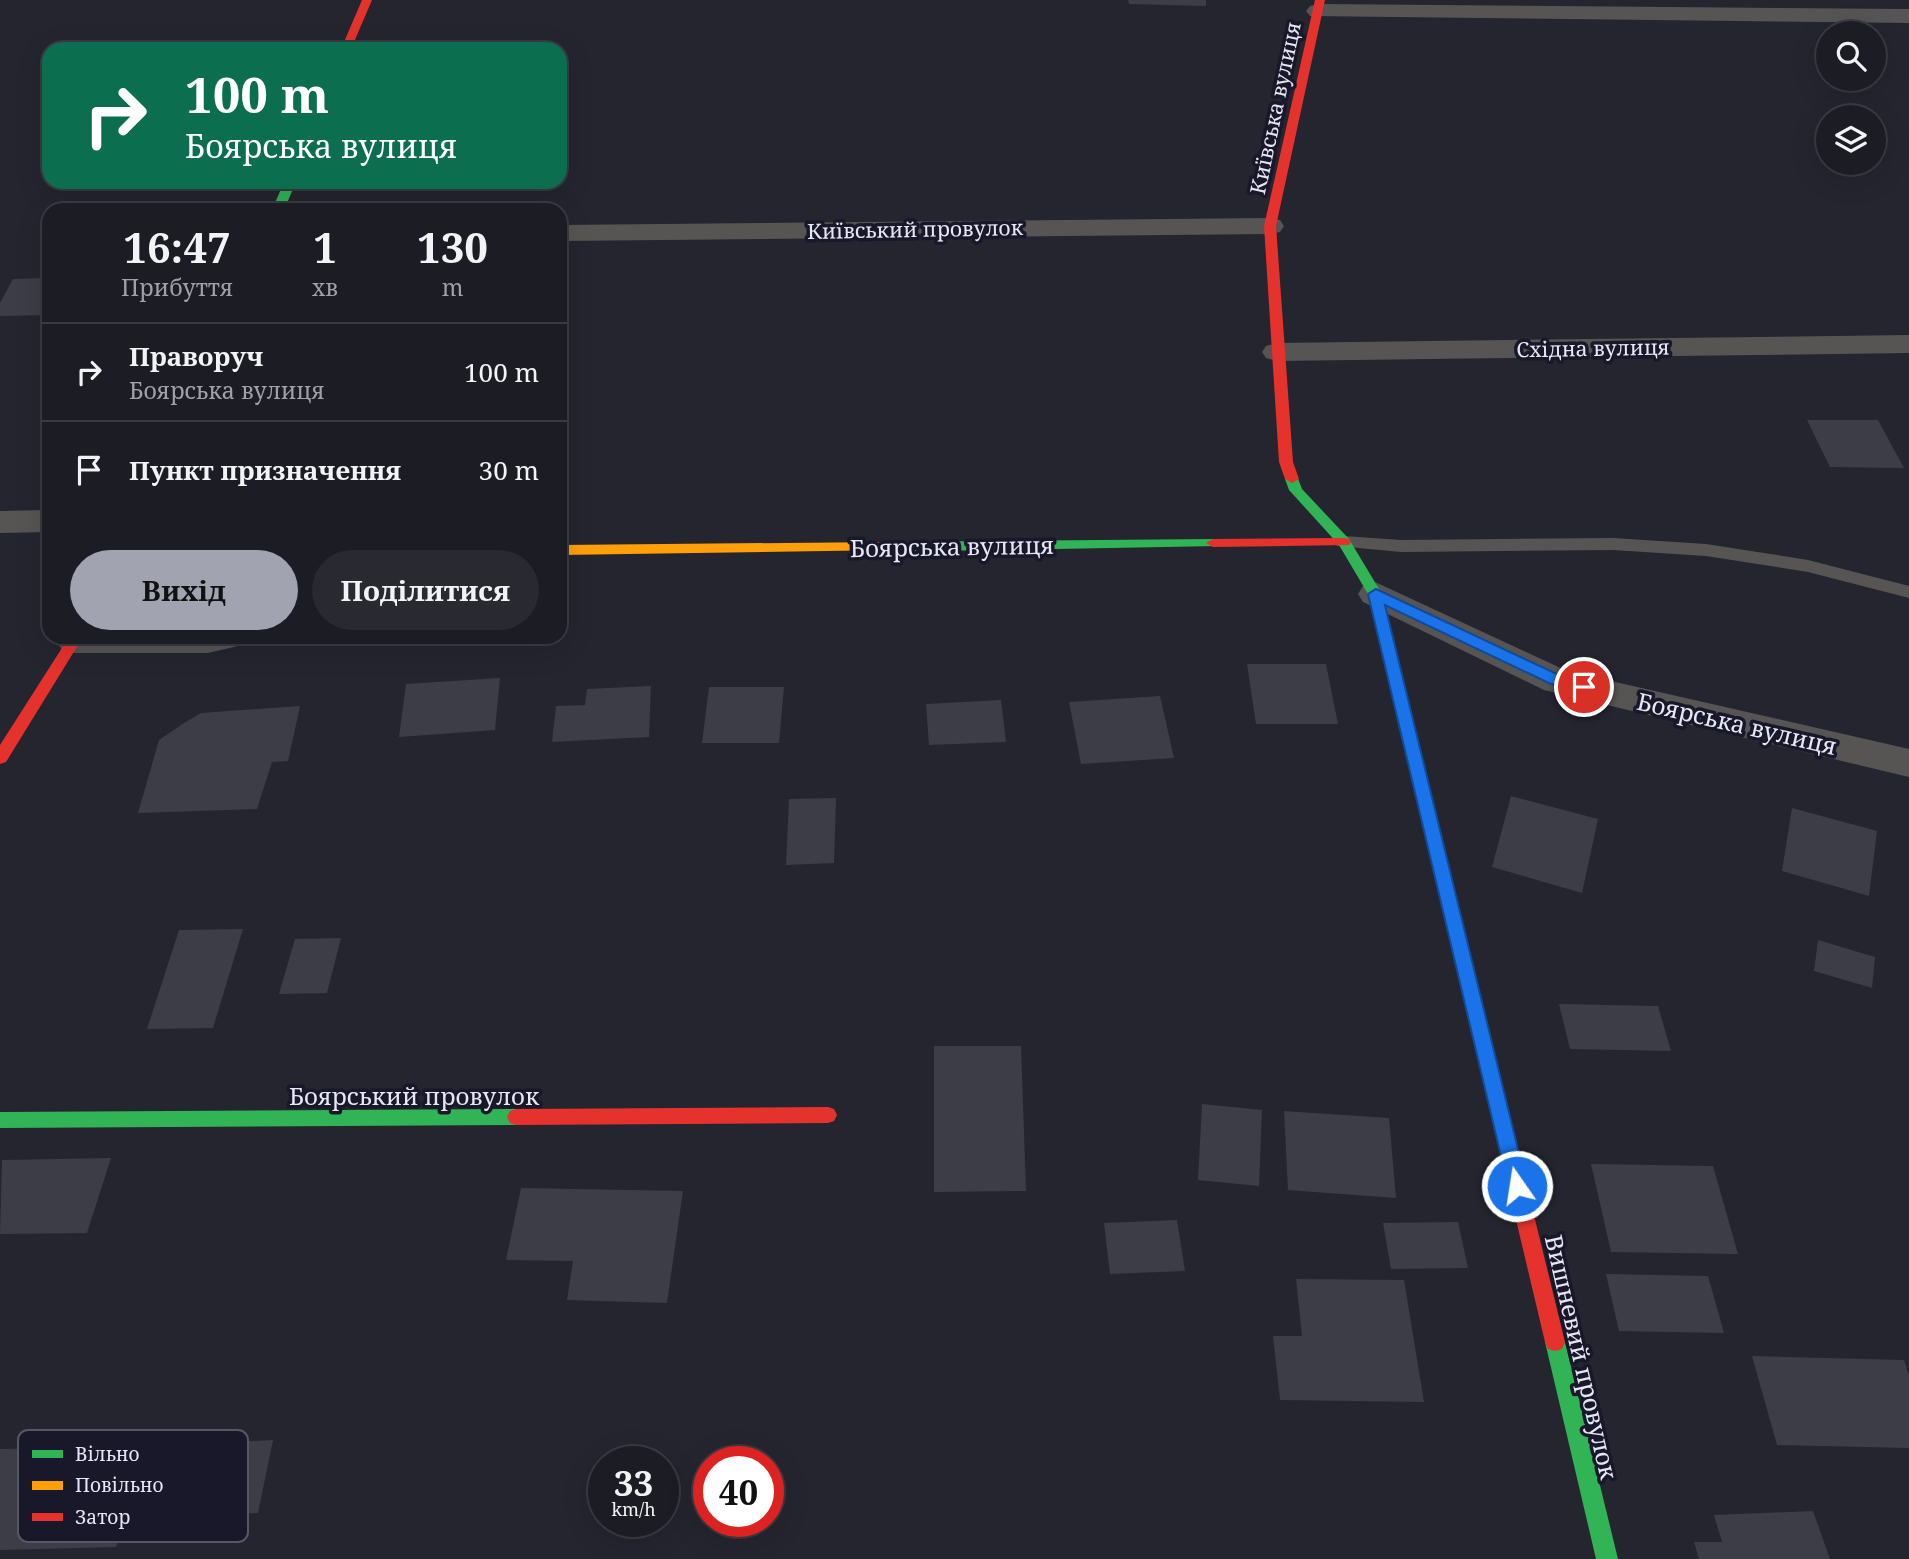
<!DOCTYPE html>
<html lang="uk">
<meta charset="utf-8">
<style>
:root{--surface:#1c1c24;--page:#292931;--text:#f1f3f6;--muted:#a0a1a6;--line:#3a3a41;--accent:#a2a3b0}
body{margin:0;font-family:"Noto Serif",serif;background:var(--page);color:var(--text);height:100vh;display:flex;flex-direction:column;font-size:26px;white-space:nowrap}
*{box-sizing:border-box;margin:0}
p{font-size:23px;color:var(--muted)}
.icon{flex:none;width:38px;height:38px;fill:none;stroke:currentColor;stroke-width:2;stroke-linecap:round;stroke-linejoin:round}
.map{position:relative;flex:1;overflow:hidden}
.drawer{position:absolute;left:42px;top:203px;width:525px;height:441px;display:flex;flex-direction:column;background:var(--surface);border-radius:21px;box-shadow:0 7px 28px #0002,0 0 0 2px var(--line)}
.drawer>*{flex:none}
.guide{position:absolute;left:42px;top:42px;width:525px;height:147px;border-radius:21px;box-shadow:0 7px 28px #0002,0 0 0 2px var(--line);background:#0b6e4f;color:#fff;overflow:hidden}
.controls{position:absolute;left:1816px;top:21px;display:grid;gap:14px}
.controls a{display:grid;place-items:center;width:70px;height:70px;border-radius:50%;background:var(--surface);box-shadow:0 7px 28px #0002,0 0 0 2px var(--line);font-size:35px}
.speed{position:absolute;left:588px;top:1446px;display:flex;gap:14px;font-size:35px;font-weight:700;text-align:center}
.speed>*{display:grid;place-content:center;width:91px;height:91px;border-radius:50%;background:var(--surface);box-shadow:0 7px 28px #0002,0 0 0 2px var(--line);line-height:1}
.speed small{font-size:18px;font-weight:400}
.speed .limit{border:10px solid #d22;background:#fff;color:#111}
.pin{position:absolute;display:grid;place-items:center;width:60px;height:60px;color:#fff;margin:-30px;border:4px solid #fff;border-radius:50%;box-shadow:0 2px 7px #0007}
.me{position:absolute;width:77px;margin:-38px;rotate:347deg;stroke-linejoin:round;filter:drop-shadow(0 0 5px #0008)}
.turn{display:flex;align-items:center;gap:24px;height:147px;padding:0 28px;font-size:32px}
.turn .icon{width:91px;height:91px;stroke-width:2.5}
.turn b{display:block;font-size:49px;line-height:60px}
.eta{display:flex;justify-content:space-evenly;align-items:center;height:119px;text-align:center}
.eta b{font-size:42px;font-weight:700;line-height:49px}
.button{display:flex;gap:14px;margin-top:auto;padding:14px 28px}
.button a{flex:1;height:80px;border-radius:42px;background:var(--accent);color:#111;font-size:28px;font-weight:700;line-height:80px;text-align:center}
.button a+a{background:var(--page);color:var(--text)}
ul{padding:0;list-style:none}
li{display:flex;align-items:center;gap:21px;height:98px;padding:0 28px;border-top:2px solid var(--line)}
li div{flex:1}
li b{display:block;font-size:26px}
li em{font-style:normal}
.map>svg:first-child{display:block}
.building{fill:#3c3d46}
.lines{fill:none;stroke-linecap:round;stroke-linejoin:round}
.lane{fill:#565554;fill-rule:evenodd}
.street{fill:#565554;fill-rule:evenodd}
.fast{fill:#30b455;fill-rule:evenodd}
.slow{fill:#ff9f0a;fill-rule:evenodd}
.jam{fill:#e5322d;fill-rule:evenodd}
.route{fill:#1a73e8;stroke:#114b97;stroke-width:2}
.labels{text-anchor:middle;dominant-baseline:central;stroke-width:7;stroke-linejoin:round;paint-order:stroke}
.far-street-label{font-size:21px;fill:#e6e7f5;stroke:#18182a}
.street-label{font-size:24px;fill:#e6e7f5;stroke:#18182a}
.key{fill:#18182a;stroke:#565667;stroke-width:2}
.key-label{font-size:19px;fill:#e6e7f5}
</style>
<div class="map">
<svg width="1909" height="1559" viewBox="0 0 1909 1559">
<rect width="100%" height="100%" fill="#252530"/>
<path class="building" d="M1128 0H1206V6L1129 4Z
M49 278V315L0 316V303L13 279Z
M1807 420H1878L1904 468 1830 467Z
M1247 664H1326L1338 724H1256Z
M500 678 495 730 399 737 406 684Z
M651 686 649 737 552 742 556 706 585 705 587 689Z
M709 687H784L779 743H702Z
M1160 696 1174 758 1081 764 1069 702Z
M1001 700 1006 742 929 745 926 704Z
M300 706 288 761 272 762 257 809 138 813 159 740 184 723 201 713Z
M1511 796 1598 819 1582 893 1492 867Z
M836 798 834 863 786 865 789 799Z
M1792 808 1877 831 1869 896 1782 871Z
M243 929 213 1028 147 1029 179 930Z
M341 938 327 993 279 994 295 939Z
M1818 940 1875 957 1872 988 1814 971Z
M1559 1004 1658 1006 1671 1051 1570 1049Z
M934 1046H1021L1026 1191 934 1192Z
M1202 1104 1262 1110 1259 1186 1198 1180Z
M1284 1111 1389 1118 1396 1198 1288 1190Z
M111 1158 87 1233 0 1234 2 1160Z
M1591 1164 1713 1166 1738 1254 1611 1252Z
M521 1188 683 1191 667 1303 567 1300 573 1261 506 1260Z
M1177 1220 1185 1271 1110 1274 1104 1223Z
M1458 1222 1468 1268 1391 1269 1383 1223Z
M1606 1274 1708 1276 1724 1333 1619 1331Z
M1296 1279 1404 1280 1424 1402 1280 1400 1273 1336H1302Z
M1752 1356 1904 1360 1909 1376V1448L1777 1445Z
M273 1440 258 1513 150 1519 167 1445Z
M145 1447 116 1547 0 1550V1449Z
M1813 1511 1830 1559H1699L1694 1542H1722L1714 1515Z"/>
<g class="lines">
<path class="lane" d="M1344 536 1401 540 1613 538 1706 544 1808 560 1909 586V598L1808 572 1706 556 1613 550 1401 552 1337 546 1335 542Z"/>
<path class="street" d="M1318 4 1909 9V23L1310 16 1306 11 1310 6Z
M1270 218 1280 220 1284 226 1280 232 1270 234 560 241V225Z
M1909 335V353L1277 361 1266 358 1262 352 1266 346 1277 343Z
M49 510V532L0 533V511Z
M1375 582 1567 671 1909 749V777L1544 690 1363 602 1358 594 1363 586Z
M59 637H243L238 646 208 653H75L62 650 57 641Z"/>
<path class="fast" d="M284 182H296L284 210H272Z
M1292 475 1297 476 1302 489 1349 539 1382 594 1435 811 1433 815H1421L1419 811 1368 594 1339 545 1289 490 1285 479Z
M1213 539 1220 543 1218 546 885 552 878 547 885 542Z
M516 1109 522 1111 525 1117 522 1123 516 1125 0 1128V1112Z
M1555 1333 1562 1335 1565 1342 1618 1559H1596L1545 1342 1548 1335Z"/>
<path class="slow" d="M885 542 892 547 890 550 560 555V545Z"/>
<path class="jam" d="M362 0H372L351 49H341Z
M1315 0H1325L1276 226 1293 462 1299 479 1292 483 1285 479 1279 462 1264 226Z
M1344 538 1349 539 1351 542 1349 545 1213 547 1206 543 1213 539Z
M69 637H83L6 762 0 764V745Z
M1427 805 1433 807 1435 811 1565 1342 1562 1349 1555 1351 1548 1349 1545 1342 1419 811 1421 807Z
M828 1107 834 1109 837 1115 834 1121 828 1123 516 1125 510 1123 507 1117 510 1111 516 1109Z"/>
</g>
<path class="route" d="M1376 589 1561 676 1589 683 1591 687 1584 692 1551 684 1385 605 1527 1186 1524 1192 1517 1195 1511 1192 1508 1186 1368 594Z"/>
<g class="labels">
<g class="far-street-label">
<text transform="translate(1275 108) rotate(-78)">Київська вулиця</text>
<text transform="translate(915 229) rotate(-1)">Київський провулок</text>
<text transform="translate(1593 348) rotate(-1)">Східна вулиця</text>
</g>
<g class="street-label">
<text transform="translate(952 546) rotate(-1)">Боярська вулиця</text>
<text transform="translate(1737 723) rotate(13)">Боярська вулиця</text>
<text x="414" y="1095">Боярський провулок</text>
<text transform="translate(1582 1357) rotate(77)">Вишневий провулок</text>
</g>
</g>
<rect x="18" y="1430" width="230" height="112" rx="10" class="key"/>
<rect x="32" y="1450" width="31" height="8" fill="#30b455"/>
<rect x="32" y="1481" width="31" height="9" fill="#ff9f0a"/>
<rect x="32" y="1513" width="31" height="8" fill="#e5322d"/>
<g class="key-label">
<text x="75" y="1461">Вільно</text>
<text x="75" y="1492">Повільно</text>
<text x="75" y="1524">Затор</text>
</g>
</svg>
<div class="controls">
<a><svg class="icon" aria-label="search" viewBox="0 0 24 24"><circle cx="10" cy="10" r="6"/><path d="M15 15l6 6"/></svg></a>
<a><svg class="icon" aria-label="layers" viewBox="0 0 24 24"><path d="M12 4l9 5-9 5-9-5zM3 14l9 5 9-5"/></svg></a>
</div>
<div class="speed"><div>33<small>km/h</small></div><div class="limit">40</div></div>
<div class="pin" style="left:1584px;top:687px;background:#d93025"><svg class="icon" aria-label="arrive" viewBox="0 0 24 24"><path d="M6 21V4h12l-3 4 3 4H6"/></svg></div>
<svg class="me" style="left:1517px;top:1186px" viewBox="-20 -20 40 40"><circle r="17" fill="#1a73e8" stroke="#fff" stroke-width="3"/><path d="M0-11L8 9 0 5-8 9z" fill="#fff"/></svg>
<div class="guide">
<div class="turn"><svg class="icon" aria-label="right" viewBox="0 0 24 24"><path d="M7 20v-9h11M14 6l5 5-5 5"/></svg><div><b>100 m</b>Боярська вулиця</div></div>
</div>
<section class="drawer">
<div class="eta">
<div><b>16:47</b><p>Прибуття</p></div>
<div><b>1</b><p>хв</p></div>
<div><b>130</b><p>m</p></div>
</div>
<ul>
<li><svg class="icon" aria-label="right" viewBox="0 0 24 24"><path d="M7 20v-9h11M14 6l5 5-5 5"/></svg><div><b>Праворуч</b><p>Боярська вулиця</p></div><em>100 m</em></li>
<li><svg class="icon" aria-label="arrive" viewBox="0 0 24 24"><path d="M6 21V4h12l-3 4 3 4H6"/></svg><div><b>Пункт призначення</b></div><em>30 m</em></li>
</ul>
<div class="button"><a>Вихід</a><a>Поділитися</a></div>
</section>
</div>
